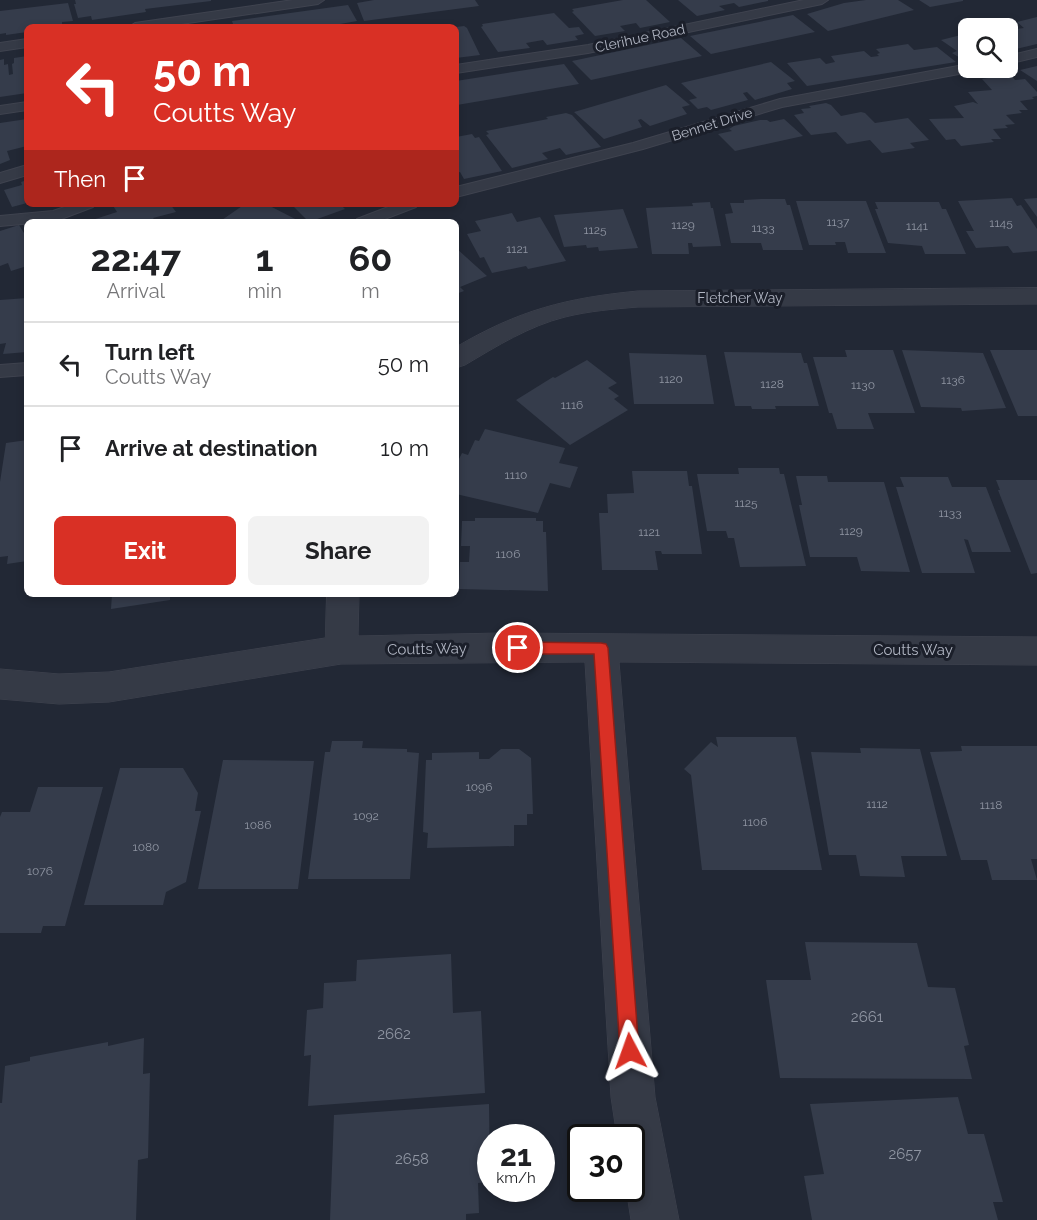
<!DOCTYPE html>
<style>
:root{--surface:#fff;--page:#f2f2f2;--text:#202124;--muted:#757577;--line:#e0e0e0;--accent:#d93025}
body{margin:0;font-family:Raleway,sans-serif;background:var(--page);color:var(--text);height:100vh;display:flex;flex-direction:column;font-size:22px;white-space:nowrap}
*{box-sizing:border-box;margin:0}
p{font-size:20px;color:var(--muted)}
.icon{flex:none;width:33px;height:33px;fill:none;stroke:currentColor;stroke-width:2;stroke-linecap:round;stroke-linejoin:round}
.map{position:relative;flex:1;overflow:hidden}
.drawer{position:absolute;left:24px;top:219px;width:435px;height:378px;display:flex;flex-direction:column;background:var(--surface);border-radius:9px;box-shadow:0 3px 9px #0003}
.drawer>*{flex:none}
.guide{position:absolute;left:24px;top:24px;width:435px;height:183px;border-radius:9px;box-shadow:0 3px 9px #0003;background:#d93025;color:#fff;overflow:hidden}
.tools{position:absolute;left:958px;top:18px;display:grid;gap:12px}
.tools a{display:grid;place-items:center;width:60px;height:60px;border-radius:9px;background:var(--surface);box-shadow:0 3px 9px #0003;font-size:30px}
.speed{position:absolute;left:477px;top:1124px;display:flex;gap:12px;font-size:30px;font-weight:700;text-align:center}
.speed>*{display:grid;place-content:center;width:78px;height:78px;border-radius:50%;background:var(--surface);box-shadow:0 3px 9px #0003;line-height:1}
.speed small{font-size:15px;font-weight:400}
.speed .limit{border:3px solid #111;border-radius:9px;background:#fff;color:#111}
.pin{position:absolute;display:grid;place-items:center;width:51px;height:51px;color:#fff;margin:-26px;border:3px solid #fff;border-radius:50%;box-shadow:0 2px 6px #0007}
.me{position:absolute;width:66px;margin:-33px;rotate:356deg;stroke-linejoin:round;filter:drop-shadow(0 0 4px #0008)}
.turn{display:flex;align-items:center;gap:21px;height:126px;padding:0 30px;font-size:27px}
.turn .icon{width:78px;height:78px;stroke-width:2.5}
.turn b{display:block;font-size:42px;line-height:51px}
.then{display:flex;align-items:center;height:57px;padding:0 30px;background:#0003;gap:12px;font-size:22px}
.eta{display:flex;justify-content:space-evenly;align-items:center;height:102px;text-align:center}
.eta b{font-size:36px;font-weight:700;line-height:42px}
.cta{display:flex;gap:12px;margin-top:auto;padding:12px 30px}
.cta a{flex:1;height:69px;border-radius:9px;background:var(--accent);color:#fff;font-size:24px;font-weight:700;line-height:69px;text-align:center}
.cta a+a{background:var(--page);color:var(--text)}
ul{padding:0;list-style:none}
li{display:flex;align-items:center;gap:18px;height:84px;padding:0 30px;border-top:2px solid var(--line)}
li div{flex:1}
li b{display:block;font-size:22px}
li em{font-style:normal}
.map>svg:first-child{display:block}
.building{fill:#353c4b}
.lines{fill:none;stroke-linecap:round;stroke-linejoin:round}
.lane-casing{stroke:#3f434f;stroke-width:2}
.street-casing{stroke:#3f434f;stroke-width:1}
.lane{fill:#353a46;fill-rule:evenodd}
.street{fill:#353a46;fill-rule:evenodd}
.route{fill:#d93025;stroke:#8d1f18;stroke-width:1.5}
.labels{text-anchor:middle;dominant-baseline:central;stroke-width:6;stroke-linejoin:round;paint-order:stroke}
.number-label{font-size:12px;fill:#8f95a2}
.far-street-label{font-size:14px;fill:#b0b5c2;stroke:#1b1f2a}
.street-label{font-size:15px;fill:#b0b5c2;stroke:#1b1f2a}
.near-number-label{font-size:15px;fill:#8f95a2}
</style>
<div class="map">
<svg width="1037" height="1220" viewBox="0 0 1037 1220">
<rect width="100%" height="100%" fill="#222835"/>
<path class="building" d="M75 0H211V1L145 9 146 12 92 20 91 16 78 18 74 4H76Z
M374 0H475L479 6 364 21 357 3Z
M623 0H646L670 22 640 28 636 23 620 26 625 31 595 36 572 12 574 11 572 9Z
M678 0H768V1L739 7 734 3 719 6 725 10 697 16Z
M866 0H898L914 10 828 31 807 14 844 3Z
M919 0H963V1L930 7Z
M68 3 73 21 62 22V27H27V32L6 35V33L0 34V11Z
M348 5 357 21 323 27H234L232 21Z
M554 13 569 28 579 27 584 34 575 36 578 40 547 45 543 40 526 43 530 48 498 52 481 27 483 26 482 24Z
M793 15 815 32 711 54 690 36Z
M1037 17V44L1008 51V28H991L1007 24 1016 29 1024 28 1017 22Z
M464 26 467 28 480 55 456 58V27Z
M969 33V60L962 59 952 53 957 51 941 40Z
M681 38 702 56 591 80 572 61Z
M908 44 914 50 937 47 956 62 807 86 787 63 820 58 826 64 835 62 831 56 864 51 871 57 879 56 877 54 880 53 876 49Z
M27 56V93L0 97V60L4 59V65L8 64 9 75 13 74 12 64 14 63V58Z
M771 62 795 81 787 83 792 89 755 100 747 92 743 93 748 100 711 110 707 107 698 109 689 100 697 98 681 83Z
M564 64 579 84 457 105 456 103V81Z
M1037 66V81L1020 70Z
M1000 76H1012L1015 80 1025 79 1037 92V96L1032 97 1034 99 1020 101 1028 110H1019L1022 113 1006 115 1015 124 1005 125 1008 128 993 129 1001 139H991L994 142 961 146 955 139 946 140 929 119 964 118 954 106 973 102 978 104 968 92 992 90 982 79Z
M666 85 690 105 682 107 687 114 650 126 641 119 638 120 642 127 604 139 574 112Z
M826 103 831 105 841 116 861 112 865 113 875 123 908 118 929 140 910 143 915 148 882 153 870 140 847 144 836 132 811 135 794 115 804 113 801 109 811 108 809 106Z
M566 113 572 115 601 147 566 155 560 148 542 153 548 159 512 168 486 135 489 134 486 131 548 119 546 117Z
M27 119V146L7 151 10 160 0 164V123Z
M784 119 803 136 735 151 718 134 732 131 729 129 734 126 760 120H767L770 122Z
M472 134 475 138 479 137 502 171 464 179 460 172 456 173V137Z
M27 180V203L12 207 4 190 22 185 21 182Z
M1012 198 1017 206 1021 205 1037 229V251L1013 253 1008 246 976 248 966 231H974L958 201Z
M1037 198V217L1024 199Z
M761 199H785L787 205H790L803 250H763L761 243H731L725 214 733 213 730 203H744V200Z
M796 201H866L886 253H848L845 242H835L836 245H809Z
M710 202 711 208H713L721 246 693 247 692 243H688L689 254H652L646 208 693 206 692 203Z
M875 202H939L942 209H946L966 254H925L922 246 888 243 875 209H878Z
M112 204H170L176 212 153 218 156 222H86L117 212Z
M245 204H266L301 222H219Z
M291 204H340L345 209 309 222Z
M623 209 638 248 599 251 598 247 587 248 586 245 564 247 554 215Z
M512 213 517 222 540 217 566 261 528 269 526 266 492 273 484 257 480 258 467 234 481 231 475 221Z
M19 225 27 238V266L11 271 8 263 0 266V231Z
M456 248 487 276 460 287 464 291 456 294Z
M27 298V352L3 354 6 343 0 344V300Z
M845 350H893L915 413H868L874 429H837L832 413H829L813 357H847Z
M902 350 983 353 1006 408 962 411 961 408 921 407Z
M990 350H1037V416H1018Z
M724 352 801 353 804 363H807L819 406H775L776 409H752L751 406H735Z
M629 353 706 355 714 404H634Z
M587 360 617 383 608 388 619 396 614 399 628 410 570 445 516 400 553 377 555 378Z
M485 429 565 448 559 463 578 467 570 488 550 483 538 513 456 494V465L462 453 468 455 475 440 479 441Z
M27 440V561L7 564 8 556 0 557V482L6 443Z
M738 468H779L780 474H784L806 566 740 567 734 538H728L726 531H707L697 474H739Z
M632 471H687L689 486H692L702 554H662L661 551H655L658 570H602L599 513H608L607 494 634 493Z
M796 476H827L828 482H884L910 572 861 571 857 557H810L799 505H802Z
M900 477H948L952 487H986L1011 552H972L968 540 964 539 975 573H922L896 487H904Z
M996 480H1037V573L1031 574 998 490H1000Z
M475 518H536V521H543V532H546L548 591 459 589 460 562H469L470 546H461L462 521H475Z
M112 594H170V600L111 609Z
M716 737H796L822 870H702L691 775 684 769 711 742 718 747Z
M332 741H363L362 748 407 749V752L419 753 410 879H308L325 752H330Z
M961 746H1037V859H1031L1037 880H992L987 860H961L930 752 962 751Z
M860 748 920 749 947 856H901L905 877 860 876 856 855H829L811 752 861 753Z
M501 749H519L531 758 533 814H527V825H514V846L427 848 428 833 423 832 426 760H432V753L479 752V759H489Z
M223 760 314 761 298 889H198Z
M120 768H183L198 793 195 811H201L186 882 166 892 163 905H84Z
M38 787H103L65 926H43L41 933H0V817L2 812H30Z
M805 942 917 943 928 987 955 988 969 1045 964 1046 972 1079 780 1078 766 980H811Z
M451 954 453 1013 481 1011 485 1093 308 1106 311 1055 304 1056 307 1010 323 1008 324 983 356 981 357 960Z
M144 1038 143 1074 150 1073 148 1158 138 1160 136 1220H0V1103H2L5 1066 30 1061V1057L108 1042V1046Z
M958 1097 968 1134H984L1003 1202H993L998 1220H812L804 1176 824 1174 810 1104Z
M489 1104 490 1182 478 1183 479 1213 466 1214V1220H330L334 1115Z"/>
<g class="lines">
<defs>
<path id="lane" d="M293 0H324L318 4 161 27H129L135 23Z
M804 0H828L822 4 588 53 456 73V65L588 45Z
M27 39V47L0 51V43Z
M1037 49V57L1008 64V56Z
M969 64V68H976L975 71 782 107 643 149 456 197V187L633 143 780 99Z
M27 102V110L0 114V106Z
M27 165V175L0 183V173Z
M73 204H95L93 207 56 221 0 226V216L53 211Z
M396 204H418L416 207 377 222H355L357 219Z
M27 363V375L0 377V365Z"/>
<path id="street" d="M1037 288V304L638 307C614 309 589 311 565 317 529 326 497 346 465 365L456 368V347C519 310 566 298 638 291Z
M327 594H359L358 636 501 633 1037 637V665L619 662 655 1097 679 1220H631L626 1188H632V1137H617L611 1097 585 662 341 664 109 702 59 704 0 699V669L59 674 109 672 325 638Z"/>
</defs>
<use href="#lane" class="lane-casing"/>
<use href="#street" class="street-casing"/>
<use href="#lane" class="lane"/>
<use href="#street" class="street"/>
</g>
<path class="route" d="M518 642 601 643 606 644 608 648 639 1051 636 1058 630 1060 623 1058 620 1051 594 654H518L513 652 511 648 513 644Z"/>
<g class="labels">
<g class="number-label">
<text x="838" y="222">1137</text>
<text x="1001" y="223">1145</text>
<text x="683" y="225">1129</text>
<text x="917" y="226">1141</text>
<text x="763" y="228">1133</text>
<text x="595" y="230">1125</text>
<text x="517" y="249">1121</text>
<text x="671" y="379">1120</text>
<text x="953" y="380">1136</text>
<text x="772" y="384">1128</text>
<text x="863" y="385">1130</text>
<text x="572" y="405">1116</text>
<text x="516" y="475">1110</text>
<text x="746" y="503">1125</text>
<text x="950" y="513">1133</text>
<text x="851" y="531">1129</text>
<text x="649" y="532">1121</text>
<text x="508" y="554">1106</text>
<text x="479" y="787">1096</text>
<text x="877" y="804">1112</text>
<text x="991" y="805">1118</text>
<text x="366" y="816">1092</text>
<text x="755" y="822">1106</text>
<text x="258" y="825">1086</text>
<text x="146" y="847">1080</text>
<text x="40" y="871">1076</text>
</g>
<g class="far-street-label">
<text transform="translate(640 38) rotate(-12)">Clerihue Road</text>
<text transform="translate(712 124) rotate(-17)">Bennet Drive</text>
<text x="740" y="298">Fletcher Way</text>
</g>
<g class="street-label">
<text transform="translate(427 649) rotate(-1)">Coutts Way</text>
<text x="913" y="650">Coutts Way</text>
</g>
<g class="near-number-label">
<text x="867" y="1017">2661</text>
<text x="394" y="1034">2662</text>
<text x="905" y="1154">2657</text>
<text x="412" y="1159">2658</text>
</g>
</g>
</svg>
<div class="tools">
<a><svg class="icon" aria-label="search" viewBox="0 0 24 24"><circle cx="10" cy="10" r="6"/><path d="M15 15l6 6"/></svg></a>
</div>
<div class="speed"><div>21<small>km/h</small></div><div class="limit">30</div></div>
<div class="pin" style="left:518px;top:648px;background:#d93025"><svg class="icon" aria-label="arrive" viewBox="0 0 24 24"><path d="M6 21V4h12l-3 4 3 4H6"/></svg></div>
<svg class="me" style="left:630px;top:1051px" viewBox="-20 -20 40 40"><path d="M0-17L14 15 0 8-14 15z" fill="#d93025" stroke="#fff" stroke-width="4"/></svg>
<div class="guide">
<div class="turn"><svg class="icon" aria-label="left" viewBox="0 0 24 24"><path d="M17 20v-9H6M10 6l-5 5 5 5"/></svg><div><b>50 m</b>Coutts Way</div></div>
<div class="then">Then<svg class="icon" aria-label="arrive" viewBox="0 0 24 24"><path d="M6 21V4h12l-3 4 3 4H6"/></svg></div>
</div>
<section class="drawer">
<div class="eta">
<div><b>22:47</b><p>Arrival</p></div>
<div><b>1</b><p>min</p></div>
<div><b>60</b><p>m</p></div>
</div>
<ul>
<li><svg class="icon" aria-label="left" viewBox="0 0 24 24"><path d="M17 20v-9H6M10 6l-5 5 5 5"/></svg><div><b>Turn left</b><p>Coutts Way</p></div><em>50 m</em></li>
<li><svg class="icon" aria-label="arrive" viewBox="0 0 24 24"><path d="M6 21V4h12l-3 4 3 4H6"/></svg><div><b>Arrive at destination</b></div><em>10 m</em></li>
</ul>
<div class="cta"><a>Exit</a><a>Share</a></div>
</section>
</div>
